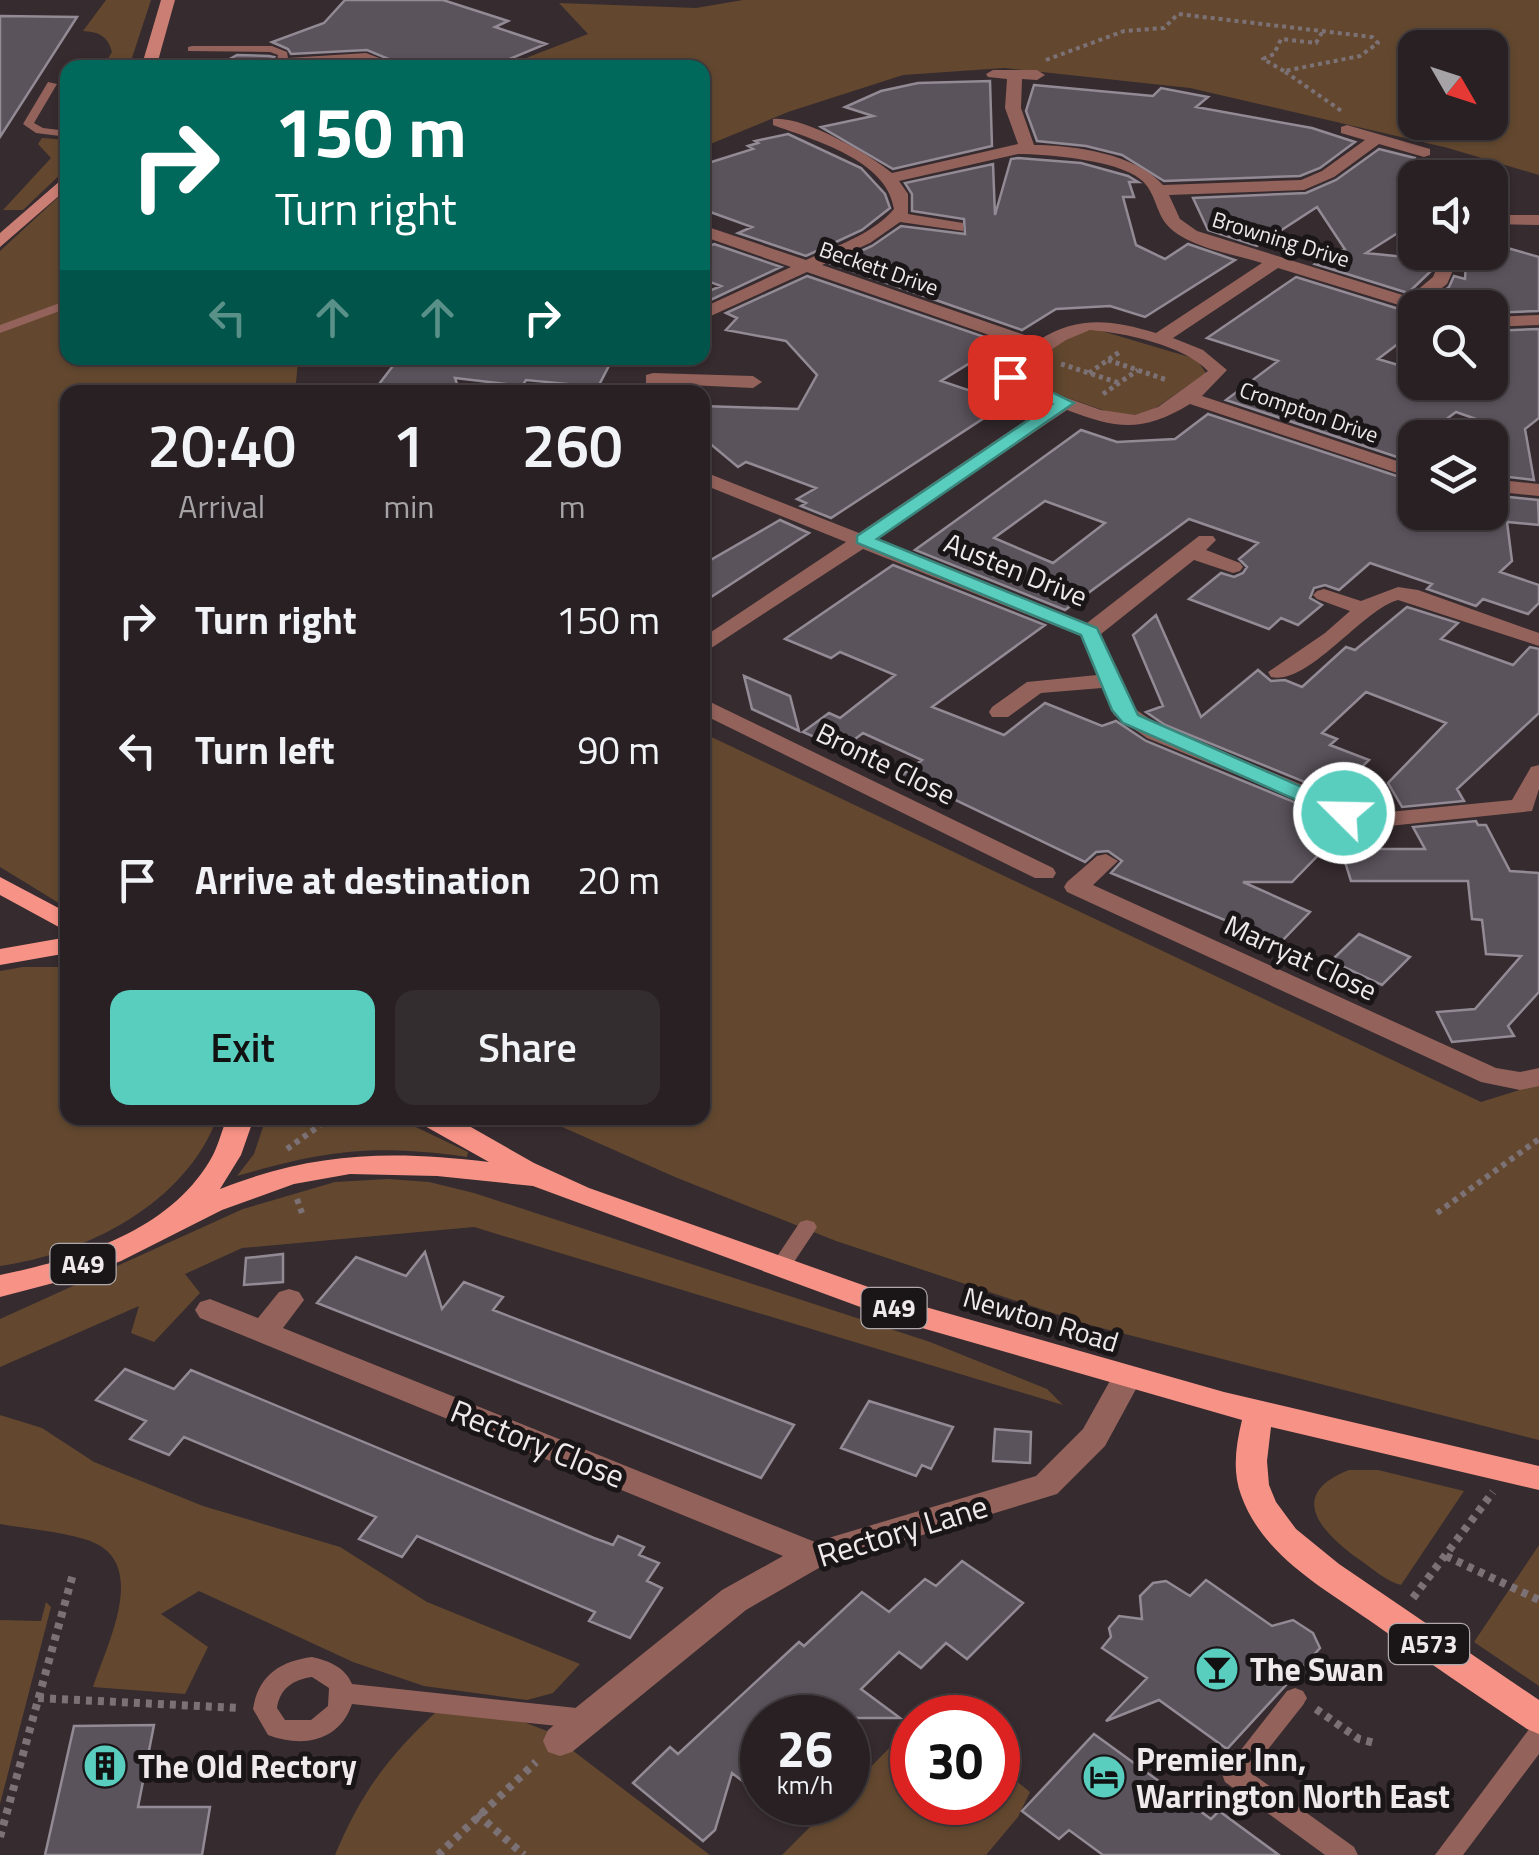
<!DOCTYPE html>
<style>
:root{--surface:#282023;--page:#342d30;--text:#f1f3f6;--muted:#a5a3a6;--line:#443e41;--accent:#59cebf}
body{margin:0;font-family:"Titillium Web",sans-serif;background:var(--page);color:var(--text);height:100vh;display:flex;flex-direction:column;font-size:38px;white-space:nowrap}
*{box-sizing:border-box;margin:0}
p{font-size:32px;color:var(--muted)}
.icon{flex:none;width:55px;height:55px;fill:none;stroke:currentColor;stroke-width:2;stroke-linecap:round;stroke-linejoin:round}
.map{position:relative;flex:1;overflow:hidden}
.sheet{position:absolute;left:60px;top:385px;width:650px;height:740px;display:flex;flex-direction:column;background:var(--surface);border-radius:20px;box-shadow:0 2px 8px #0004,0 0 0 2px var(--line)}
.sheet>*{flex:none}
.top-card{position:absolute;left:60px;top:60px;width:650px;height:305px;border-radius:20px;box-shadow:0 2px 8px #0004,0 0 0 2px var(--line);background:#00695c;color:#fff;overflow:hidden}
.needle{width:65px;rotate:129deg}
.controls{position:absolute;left:1398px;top:30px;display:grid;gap:20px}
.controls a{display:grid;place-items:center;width:110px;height:110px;border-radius:20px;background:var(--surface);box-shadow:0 2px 8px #0004,0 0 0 2px var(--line);font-size:50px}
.speed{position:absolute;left:740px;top:1695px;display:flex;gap:20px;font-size:50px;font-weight:700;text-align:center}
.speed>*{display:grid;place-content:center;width:130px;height:130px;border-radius:50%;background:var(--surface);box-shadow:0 2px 8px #0004,0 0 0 2px var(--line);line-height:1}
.speed small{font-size:25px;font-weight:400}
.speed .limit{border:15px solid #d22;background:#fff;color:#111}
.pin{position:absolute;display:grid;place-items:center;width:85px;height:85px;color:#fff;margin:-42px;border-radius:20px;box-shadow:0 5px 15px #0006}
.me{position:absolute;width:110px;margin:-55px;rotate:293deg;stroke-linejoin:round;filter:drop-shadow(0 0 8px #0008)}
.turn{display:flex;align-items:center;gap:35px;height:210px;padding:0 50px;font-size:45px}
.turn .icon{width:130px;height:130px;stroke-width:2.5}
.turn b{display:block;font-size:70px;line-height:85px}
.lanes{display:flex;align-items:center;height:95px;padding:0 50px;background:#0003;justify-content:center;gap:50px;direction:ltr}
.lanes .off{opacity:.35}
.eta{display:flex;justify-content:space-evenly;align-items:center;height:170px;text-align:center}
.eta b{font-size:60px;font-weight:600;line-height:70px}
.primary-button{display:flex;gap:20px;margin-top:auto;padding:20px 50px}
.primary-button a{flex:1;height:115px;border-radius:20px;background:var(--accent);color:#111;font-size:40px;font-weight:600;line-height:115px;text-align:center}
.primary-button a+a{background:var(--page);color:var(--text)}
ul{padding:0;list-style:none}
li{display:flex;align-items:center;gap:30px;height:130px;padding:0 50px}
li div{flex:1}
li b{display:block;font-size:38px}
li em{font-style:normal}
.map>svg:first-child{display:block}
.green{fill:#63482f;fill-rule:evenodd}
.building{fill:#5b535c;stroke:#928a94;stroke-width:2.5;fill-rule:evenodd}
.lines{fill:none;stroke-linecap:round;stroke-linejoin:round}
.path-far3{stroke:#7c7276;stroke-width:4;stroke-dasharray:4 4;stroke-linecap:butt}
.path-far2{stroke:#7c7276;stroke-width:5;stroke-dasharray:4 4;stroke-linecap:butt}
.path-far1{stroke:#7c7276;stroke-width:6;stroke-dasharray:5 5;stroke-linecap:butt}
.path{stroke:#7c7276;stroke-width:8;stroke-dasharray:6 6;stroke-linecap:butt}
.lane{fill:#93625b;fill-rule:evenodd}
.street{fill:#93625b;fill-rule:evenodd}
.secondary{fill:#cb7e74;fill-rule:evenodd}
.primary{fill:#f79386;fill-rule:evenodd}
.route{fill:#59cebf;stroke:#3a867c;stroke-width:2.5}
.labels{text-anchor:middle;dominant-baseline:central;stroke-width:10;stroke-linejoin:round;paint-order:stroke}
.far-street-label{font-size:22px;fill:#f0e9eb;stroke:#1a1517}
.shield{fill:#1a1517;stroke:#b0a9ab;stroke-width:2.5}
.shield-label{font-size:25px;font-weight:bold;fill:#f0e9eb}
.street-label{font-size:28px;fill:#f0e9eb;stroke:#1a1517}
.near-street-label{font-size:32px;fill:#f0e9eb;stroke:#1a1517}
.near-poi-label{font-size:32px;font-weight:bold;fill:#f0e9eb;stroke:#1a1517;text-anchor:start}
</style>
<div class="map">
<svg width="1539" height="1855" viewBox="0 0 1539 1855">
<rect width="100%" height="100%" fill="#362b2f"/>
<path class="green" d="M106 0H151L129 67H103L112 52C108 36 99 32 83 31Z
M743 0H1539V175L1448 148 1190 88 1004 68 903 75 788 112 703 147 702 68H500L588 34 559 3 696 8ZM1415 48H1490V122H1415Z
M42 138 67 140V168L23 210H3L51 158 38 144Z
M67 189 68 358H305L298 363 295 392H68L67 908 0 867V251Z
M1095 329 1196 359 1206 373 1144 416 1114 414 1028 384 1019 376C1025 358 1076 332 1095 329Z
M703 733 1481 1102 1539 1084V1440L1086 1324 836 1241 675 1177 542 1118H702Z
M23 967H67L68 1118H217C186 1203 86 1254 0 1266V971Z
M266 1118H397L468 1152 467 1157C374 1144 327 1150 237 1176L254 1154Z
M388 1179 429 1182 474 1193 930 1342 1047 1389 1063 1405 474 1227 242 1248 185 1274 200 1293 154 1342 131 1333 139 1306 0 1367V1319L243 1209 335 1182Z
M0 1415 42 1428 94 1462 203 1506 340 1547 427 1602 580 1664 553 1693 527 1700 424 1686 353 1662 199 1591 161 1614 208 1647 185 1694 93 1687C107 1643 153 1558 84 1539 57 1531 28 1529 0 1524Z
M1349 1470H1378L1464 1491 1401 1585C1386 1581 1373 1569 1360 1560 1322 1533 1285 1495 1349 1470Z
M1539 1545V1686L1474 1642Z
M46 1602 51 1607 0 1804V1620L41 1621Z
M438 1710 521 1721 547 1731 710 1855H335C362 1791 388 1757 438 1710Z
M912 1725V1802H998V1766L1030 1792 1018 1817 986 1855H782L834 1803 848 1802V1790Z"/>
<path class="building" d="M345 0H443L508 21 495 27 546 44 488 68H410L367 50 291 54 288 49 272 42 324 23Z
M0 16 77 17 0 137Z
M237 55 269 56 274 57 264 68H213Z
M990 81 992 146 893 169 821 127 873 116 845 107 881 91 918 83Z
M1034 85 1153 96 1161 88 1208 97 1196 107 1312 128 1355 142 1320 168 1300 176 1164 181 1122 155 1086 146 1037 141 1026 111Z
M788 134 861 168 885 194 890 208 862 230 806 256 738 233 752 227 702 209V165L753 149 748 146 758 143 755 141Z
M1379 149 1415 158V222L1366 253 1415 258V265L1432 270 1408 293 1315 264 1336 250 1346 251 1317 207 1257 246 1208 230 1193 198 1306 193 1336 180Z
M1018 158 1081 163 1128 176 1138 182H1129L1134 197H1123L1136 245 1165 259 1188 244 1235 260 1145 317 1110 306 1056 309 1022 330 832 264 872 246 901 226 965 234 964 219 912 211V194L905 183 993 164 995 215 1011 159Z
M1490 243 1539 257V311L1490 313V308L1451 304 1439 308 1431 301 1449 287 1454 276 1465 279 1466 262 1490 260Z
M714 244 781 267 702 304V294L721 286 702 279V250Z
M807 276 1002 343 941 381 1007 403 831 518 801 506 806 503 797 499 816 488 746 462 738 467 702 437V406L798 409 817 375 786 341 726 330 737 318 726 313Z
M1296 277 1415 314V331L1378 359 1415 370V382H1490V331L1539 329V418L1525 429 1534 480 1490 475V424L1456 412 1421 438H1415V463L1226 400 1278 361 1207 338Z
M399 358H613L598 387 526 380 522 386 455 378 457 384 373 392Z
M1208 414 1415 482V512H1490V495L1538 500 1539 525 1507 522 1512 561 1500 572 1539 585V603L1528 614 1483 599 1476 606 1427 589 1432 584 1370 563 1339 590 1325 585 1314 588 1310 598 1322 605 1298 625 1281 618 1269 629 1189 599 1221 573 1234 577 1243 573 1247 567 1239 559 1258 543 1189 519 1065 610 915 550 1081 430 1117 442 1175 439ZM1045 501 1105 523 1053 563 994 538Z
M780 520 809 533 702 603V565Z
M893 565 1045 625 932 707 1004 735 1045 703 1102 726 1116 721 1146 741 1316 811 1302 828 1332 841 1292 882H1243L1310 912 1280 943 1111 873 1122 861 1108 851 1096 852 1085 862 943 794 939 798 897 779 922 760 863 733 842 749 803 732 829 713 840 718 895 675 840 652 831 658 785 639Z
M1407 607 1458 623 1441 639 1513 665 1530 647 1539 649V713L1457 789 1464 801 1402 807 1388 783 1446 723 1366 692 1322 733 1337 739 1330 745 1369 760 1334 794 1165 725 1146 712 1163 706 1133 635 1156 615 1201 717 1258 670 1271 681 1285 680 1302 687 1346 647 1355 650Z
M744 676 790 696 799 731 752 709Z
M1476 821 1478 825H1486L1510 871 1539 873V992L1508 1026 1514 1036 1452 1042 1437 1012 1475 1009 1521 956 1486 954 1482 920 1472 919 1468 881H1351L1341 849H1425L1413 827Z
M1359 934 1410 957 1382 985 1331 961Z
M425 1252 442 1309 464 1282 503 1297 493 1310 794 1425 761 1478 317 1303 356 1257 406 1276Z
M283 1254V1282L244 1285 246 1258Z
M125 1369 174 1389 191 1370 594 1538 613 1545 618 1536 644 1547 639 1555 659 1563 647 1581 662 1588 630 1638 589 1621 595 1612 417 1536 402 1557 359 1539 376 1517 184 1437 169 1455 130 1439 146 1421 96 1400Z
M869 1401 953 1427 931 1469 922 1465 916 1476 841 1448Z
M995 1429 1031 1432 1030 1463 993 1461Z
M962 1561 1023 1603 967 1659 946 1643 921 1668 899 1652 861 1689 900 1718H762V1796L732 1773 715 1830 703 1841 633 1783 670 1747 678 1754 799 1642 804 1646 862 1592 889 1612 925 1579 936 1586Z
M1206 1580 1272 1626 1293 1620 1313 1633 1320 1648 1227 1749 1159 1700 1106 1721 1147 1678 1102 1648 1111 1637 1109 1628 1119 1616 1142 1619 1140 1596 1153 1583 1166 1581 1190 1596Z
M154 1725 138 1807H210L202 1855H45L74 1726Z
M1094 1734 1211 1819 1219 1811 1279 1855H1103L1069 1830 1059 1839 1022 1811Z"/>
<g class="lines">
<path class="path-far3" d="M1046 60 1124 31 1164 28 1178 14 1372 37 1378 43 1360 56 1284 71 1343 112
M1284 71 1263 59 1274 54 1281 39 1316 43 1324 29"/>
<path class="path-far2" d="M1108 360 1167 380
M1061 364 1119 383
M1089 373 1121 351
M1103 394 1138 370"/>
<path class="path-far1" d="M287 1149 330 1118
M297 1199 302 1213
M1437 1213 1539 1139"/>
<path class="path" d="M1446 1556 1539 1600
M1413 1598 1493 1492
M38 1698 239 1708
M1316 1709 1359 1739 1375 1743
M477 1814 524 1855
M0 1837 73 1574
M438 1855 536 1762"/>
<path class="lane" d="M192 46H272L287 52 288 58 366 53 406 68H389L365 59 268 68 277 61 278 55 270 52 188 51V47Z
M48 82 57 84 34 123 43 128 68 131V137L36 133 23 124Z
M68 300V308L0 333V325Z
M807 1220 814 1222 817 1227 814 1232 786 1274H772L769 1269 772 1264 800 1222Z
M312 1657C329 1661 345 1667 352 1684L586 1709 594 1712 598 1719 594 1726 586 1729 352 1704C339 1742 302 1748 268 1735L253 1709C258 1676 280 1661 312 1657ZM312 1677 329 1688 328 1706 311 1720H285L277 1708C280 1688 293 1680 312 1677Z
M1295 1688 1303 1691 1307 1698 1303 1705 1250 1772 1354 1847 1358 1855H1325L1225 1782 1222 1774 1287 1691Z
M1539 1725V1754L1463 1855H1435L1530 1728Z"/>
<path class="street" d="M993 70H1037L1045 75 1037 80 1022 79 1021 108 1034 145C1074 145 1136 154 1163 185L1301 180 1322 171 1365 140 1341 133V127L1347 125 1430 149V155L1424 157 1379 144 1334 177 1304 190 1169 195 1180 219 1197 231 1409 297 1433 277 1444 252H1461L1447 284 1424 302 1435 308 1415 310 1278 268 1173 338 1203 350 1227 370 1202 396 1415 467V479L1190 404C1142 433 1117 429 1067 410L876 539 1087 623 1199 536H1213L1216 540 1206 550 1240 563 1243 567 1240 571 1233 573 1194 560 1101 634 1132 707 1163 728 1362 809 1389 812 1512 800 1531 767 1539 765V789L1532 811 1389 826 1350 821 1147 738 1114 715 1102 688 1041 693 1008 717H992L989 712 992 707 1027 682 1097 675 1081 636 863 549 702 654V638L846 542 702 484V471L859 533 1050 404 1020 393 1001 377 1006 362 1027 348 807 272 702 320V308L791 267 702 236V225L806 260C835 246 872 235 894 209 887 160 814 140 773 125V119C804 116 867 153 892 173L1018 144 1005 108 1007 79 988 77 986 74ZM1018 154C1047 154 1117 160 1140 179 1156 191 1155 212 1168 226 1189 248 1234 254 1262 263L1156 333C1112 320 1079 315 1039 340L822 265 870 243 900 222 963 231V223L908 214V194L899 181ZM1090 330C1125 333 1183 345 1208 371L1158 407 1135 415 1101 410 1039 388 1020 376 1022 369 1066 340Z
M1490 210 1499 215H1539V225L1490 224Z
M1539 315V325L1490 327V317Z
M1415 347V359L1406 358V350Z
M653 373 753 376 762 382 753 388 646 383V375Z
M1490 479 1539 484V496L1490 491Z
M1398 587 1418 590 1539 633V646L1398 600C1363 609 1308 686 1271 677L1268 672 1325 633 1350 611 1317 599 1313 595 1317 591 1324 589 1361 601Z
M702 698 1053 868 1056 873 1053 878H1035L702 714Z
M1106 854 1118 861 1093 885 1496 1068 1520 1072 1539 1068V1086L1520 1090 1481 1082 1067 892 1064 887 1067 882 1097 856Z
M289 1289 299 1292 304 1300 283 1328 815 1542 1036 1476 1083 1429 1116 1370 1127 1366 1138 1370 1142 1378 1105 1446 1057 1494 824 1565 746 1610 572 1752 560 1756 548 1752 543 1741 548 1730 722 1590 783 1556 200 1318 195 1310 200 1302 210 1299 258 1318 279 1292Z"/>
<path class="secondary" d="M161 0H175L156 68H141Z
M68 174V188L0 247V233Z"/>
<path class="primary" d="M0 877 68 913V932L0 895Z
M68 937V953L0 965V949Z
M227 1118H254L241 1155 220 1189C313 1152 390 1150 489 1162L423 1125 419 1118H455L534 1163 589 1188 922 1306 1224 1392 1539 1466V1490L1271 1427 1267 1461 1269 1485 1276 1502 1296 1529 1339 1564 1539 1700V1734L1527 1729C1477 1695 1426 1661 1376 1625 1326 1589 1263 1557 1241 1495 1232 1470 1236 1445 1242 1420L901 1322 533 1186 437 1176 350 1174 294 1184 222 1210 121 1261 84 1275 0 1297V1275C78 1259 173 1230 213 1155 219 1143 222 1130 227 1118Z"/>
</g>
<path class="route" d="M1010 372 1074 403 877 539 1097 628 1138 715 1352 809 1355 813 1352 818H1337L1123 723 1112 710 1081 635 857 543V536L1052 404 1017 392 1002 377Z"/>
<defs>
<symbol id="bar-disc" viewBox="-11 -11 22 22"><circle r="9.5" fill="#59cebf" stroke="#1a1517"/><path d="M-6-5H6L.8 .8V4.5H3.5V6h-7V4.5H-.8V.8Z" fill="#111"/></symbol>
<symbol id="building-disc" viewBox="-11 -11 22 22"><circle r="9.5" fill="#59cebf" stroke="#1a1517"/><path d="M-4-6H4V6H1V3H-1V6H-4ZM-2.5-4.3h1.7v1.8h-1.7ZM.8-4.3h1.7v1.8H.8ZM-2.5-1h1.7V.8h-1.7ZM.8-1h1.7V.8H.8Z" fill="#111"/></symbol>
<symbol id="hotel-disc" viewBox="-11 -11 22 22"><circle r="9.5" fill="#59cebf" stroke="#1a1517"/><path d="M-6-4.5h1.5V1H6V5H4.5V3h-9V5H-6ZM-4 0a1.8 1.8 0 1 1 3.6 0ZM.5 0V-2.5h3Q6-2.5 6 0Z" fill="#111"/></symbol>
</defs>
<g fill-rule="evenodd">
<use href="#bar-disc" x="1192" y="1644" width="50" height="50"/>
<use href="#building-disc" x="80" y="1741" width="50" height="50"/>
<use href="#hotel-disc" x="1079" y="1752" width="50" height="50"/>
</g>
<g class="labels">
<g class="far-street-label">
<text transform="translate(1281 239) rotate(17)">Browning Drive</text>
<text transform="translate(879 268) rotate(19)">Beckett Drive</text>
<text transform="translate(1309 412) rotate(19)">Crompton Drive</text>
</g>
<g class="shield">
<rect x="50.5" y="1244" width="65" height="40" rx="8"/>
<rect x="861.5" y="1288" width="65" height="40" rx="8"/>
<rect x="1389" y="1624" width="80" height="40" rx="8"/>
</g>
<g class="shield-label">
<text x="83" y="1264">A49</text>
<text x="894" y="1308">A49</text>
<text x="1429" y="1644">A573</text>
</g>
<g class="street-label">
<text transform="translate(1016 569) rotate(22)">Austen Drive</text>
<text transform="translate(886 763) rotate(26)">Bronte Close</text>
<text transform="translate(1301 957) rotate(25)">Marryat Close</text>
<text transform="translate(1041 1319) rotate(17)">Newton Road</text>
</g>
<g class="near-street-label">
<text transform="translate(538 1443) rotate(22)">Rectory Close</text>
<text transform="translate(902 1530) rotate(-17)">Rectory Lane</text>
</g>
<g class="near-poi-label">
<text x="1250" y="1669">The Swan</text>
<text x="1136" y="1759">Premier Inn,<tspan x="1136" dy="37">Warrington North East</tspan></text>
<text x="138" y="1766">The Old Rectory</text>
</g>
</g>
</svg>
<div class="controls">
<a><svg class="needle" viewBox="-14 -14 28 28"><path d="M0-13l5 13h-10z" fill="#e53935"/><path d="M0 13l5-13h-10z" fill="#a5a3a6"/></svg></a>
<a><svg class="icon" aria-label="sound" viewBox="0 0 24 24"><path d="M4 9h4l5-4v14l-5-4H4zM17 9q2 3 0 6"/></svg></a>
<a><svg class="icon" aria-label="search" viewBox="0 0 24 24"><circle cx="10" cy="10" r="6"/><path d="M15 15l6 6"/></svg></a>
<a><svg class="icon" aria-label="layers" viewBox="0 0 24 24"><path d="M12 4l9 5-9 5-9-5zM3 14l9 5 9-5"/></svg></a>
</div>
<div class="speed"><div>26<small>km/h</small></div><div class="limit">30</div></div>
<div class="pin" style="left:1010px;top:377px;background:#d93025"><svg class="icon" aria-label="arrive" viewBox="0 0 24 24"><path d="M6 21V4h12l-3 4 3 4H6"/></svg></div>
<svg class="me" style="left:1344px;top:813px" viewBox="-20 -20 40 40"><circle r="17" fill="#59cebf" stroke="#fff" stroke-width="3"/><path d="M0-11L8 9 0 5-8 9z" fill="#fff"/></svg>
<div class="top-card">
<div class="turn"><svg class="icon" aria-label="right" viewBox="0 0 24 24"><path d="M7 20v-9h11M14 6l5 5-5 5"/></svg><div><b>150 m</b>Turn right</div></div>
<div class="lanes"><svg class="icon off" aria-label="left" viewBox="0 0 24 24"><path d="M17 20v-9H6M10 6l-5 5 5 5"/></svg><svg class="icon off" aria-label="ahead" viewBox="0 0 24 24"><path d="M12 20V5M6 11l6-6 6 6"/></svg><svg class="icon off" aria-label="ahead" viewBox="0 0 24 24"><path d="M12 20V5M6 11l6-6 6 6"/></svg><svg class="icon" aria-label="right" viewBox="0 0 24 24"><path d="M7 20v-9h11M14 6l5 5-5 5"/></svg></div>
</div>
<section class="sheet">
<div class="eta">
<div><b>20:40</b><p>Arrival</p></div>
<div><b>1</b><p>min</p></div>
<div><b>260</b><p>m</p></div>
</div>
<ul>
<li><svg class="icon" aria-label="right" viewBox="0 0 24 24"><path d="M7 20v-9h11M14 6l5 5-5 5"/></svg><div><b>Turn right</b></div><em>150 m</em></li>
<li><svg class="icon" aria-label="left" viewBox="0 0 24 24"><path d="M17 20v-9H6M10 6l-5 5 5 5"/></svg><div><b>Turn left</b></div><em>90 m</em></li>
<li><svg class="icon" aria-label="arrive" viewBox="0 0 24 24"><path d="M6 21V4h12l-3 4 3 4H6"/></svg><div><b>Arrive at destination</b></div><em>20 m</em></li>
</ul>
<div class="primary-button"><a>Exit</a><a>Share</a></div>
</section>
</div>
